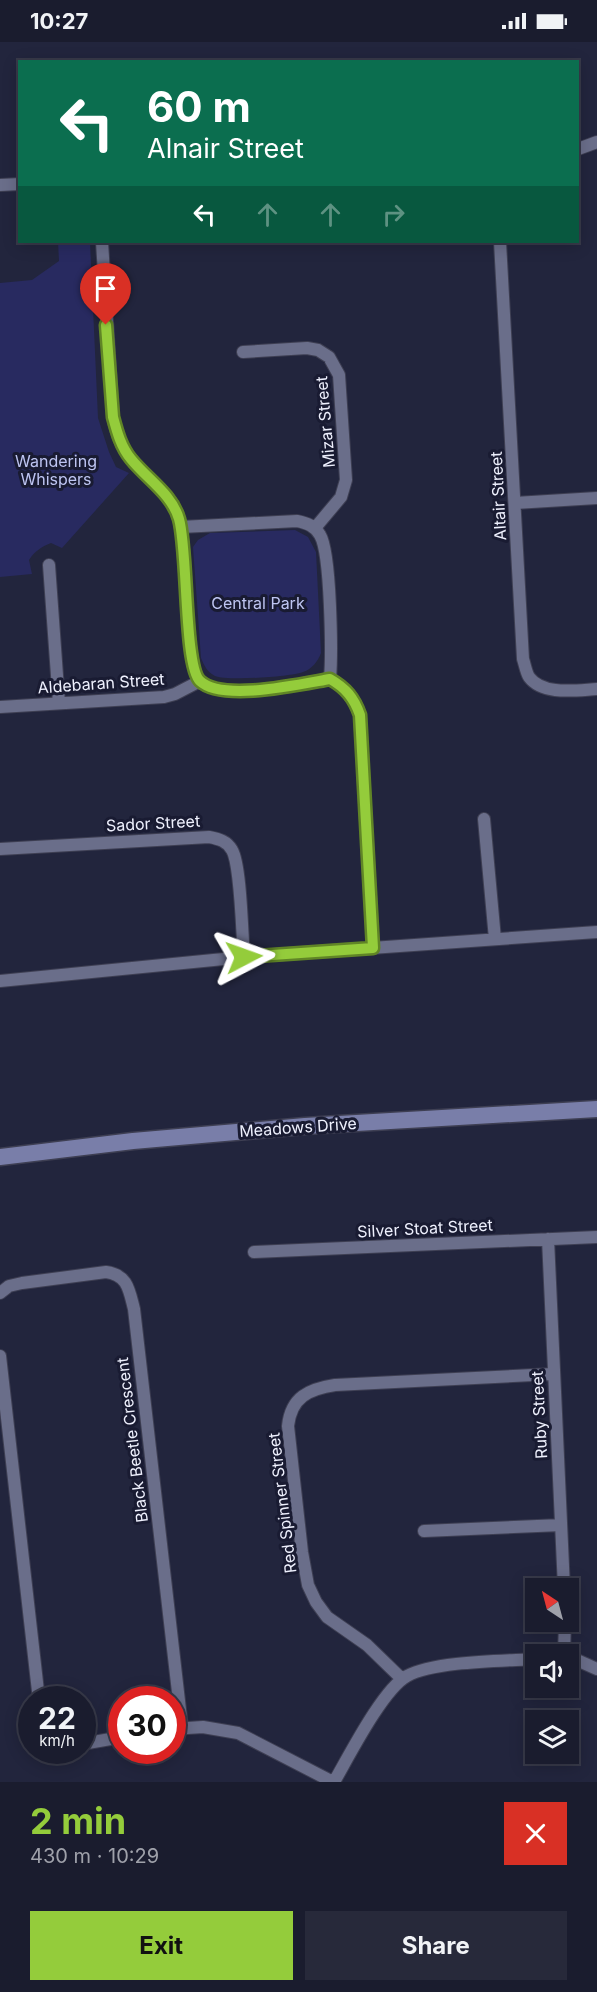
<!DOCTYPE html>
<meta charset="utf-8">
<style>
:root{--surface:#1a1c2e;--page:#27293a;--text:#f1f3f6;--muted:#9fa1aa;--line:#383a4a;--accent:#94cc3b}
body{margin:0;font-family:Inter,sans-serif;background:var(--page);color:var(--text);height:100vh;display:flex;flex-direction:column;font-size:22px;white-space:nowrap}
*{box-sizing:border-box;margin:0}
p{font-size:20px;color:var(--muted)}
.icon{flex:none;width:33px;height:33px;fill:none;stroke:currentColor;stroke-width:2;stroke-linecap:round;stroke-linejoin:round}
.map{position:relative;height:1740px;overflow:hidden}
.details{display:flex;flex-direction:column;background:var(--surface);flex:1}
.details>*{flex:none}
.banner{position:absolute;left:18px;top:18px;width:561px;height:183px;border-radius:0px;box-shadow:0 3px 15px #0003,0 0 0 2px var(--line);background:#0b6e4f;color:#fff;overflow:hidden}
.needle{width:39px;rotate:324deg}
.tools{position:absolute;left:525px;top:1536px;display:grid;gap:12px}
.tools a{display:grid;place-items:center;width:54px;height:54px;border-radius:0px;background:var(--surface);box-shadow:0 3px 15px #0003,0 0 0 2px var(--line);font-size:30px}
.speed{position:absolute;left:18px;top:1644px;display:flex;gap:12px;font-size:30px;font-weight:700;text-align:center}
.speed>*{display:grid;place-content:center;width:78px;height:78px;border-radius:50%;background:var(--surface);box-shadow:0 3px 15px #0003,0 0 0 2px var(--line);line-height:1}
.speed small{font-size:15px;font-weight:400}
.speed .limit{border:9px solid #d22;background:#fff;color:#111}
.pin{position:absolute;display:grid;place-items:center;width:51px;height:51px;color:#fff;margin:-62px -26px;border-radius:50% 50% 50% 0;rotate:-45deg;box-shadow:0 0 6px #0007}
.pin .icon{rotate:45deg}
.me{position:absolute;width:66px;margin:-33px;rotate:86deg;stroke-linejoin:round;filter:drop-shadow(0 0 4px #0008)}
.turn{display:flex;align-items:center;gap:21px;height:126px;padding:0 30px;font-size:27px}
.turn .icon{width:78px;height:78px;stroke-width:2.5}
.turn b{display:block;font-size:42px;line-height:51px}
.lanes{display:flex;align-items:center;height:57px;padding:0 30px;background:#0003;justify-content:center;gap:30px;direction:ltr}
.lanes .off{opacity:.35}
.round{display:grid;place-items:center;flex:none;width:63px;height:63px;border-radius:0px;background:var(--page)}
.overview{display:flex;align-items:center;justify-content:space-between;height:102px;padding:0 30px}
h1{font-size:36px;font-weight:700;line-height:45px;color:var(--accent)}
.button{display:flex;gap:12px;margin-top:auto;padding:12px 30px}
.button a{flex:1;height:69px;border-radius:0px;background:var(--accent);color:#111;font-size:24px;font-weight:700;line-height:69px;text-align:center}
.button a+a{background:var(--page);color:var(--text)}
.status{display:flex;justify-content:space-between;align-items:center;height:42px;padding:0 30px;background:var(--surface);direction:ltr}
.status svg{height:16px;fill:currentColor}
.map>svg:first-child{display:block}
.green{fill:#282a60}
.lines{fill:none;stroke-linecap:round;stroke-linejoin:round}
.street-casing{stroke:#3e3f53;stroke-width:14}
.secondary-casing{stroke:#3e3f53;stroke-width:19}
.street{stroke:#6a6e8a;stroke-width:12}
.secondary{stroke:#797ea9;stroke-width:16}
.route-casing{stroke:#608526;stroke-width:15}
.route{stroke:#94cc3b;stroke-width:10}
.labels{text-anchor:middle;dominant-baseline:central;stroke-width:6;stroke-linejoin:round;paint-order:stroke}
.street-label{font-size:16px;fill:#eef0fd;stroke:#191b32}
.park-label{font-size:16px;fill:#bec5f2;stroke:#191b32}
</style>
<div class="status"><b>10:27</b><svg viewBox="0 0 49 12"><path d="M0 12V9h3v3zM5 12V6h3v6zM10 12V3h3v9zM15 12V0h3v12zM26 1h20v11H26zM47 4h2v5h-2z"/></svg></div>
<div class="map">
<svg width="597" height="1740" viewBox="0 0 597 1740">
<rect width="100%" height="100%" fill="#22253d"/>
<path class="green" d="M58 200H90L98 376 109 410 116 425 129 431 62 506 51 501C41 505 35 509 29 518L32 532 0 535V241L32 238 59 219Z
M295 488 308 495 316 510 321 611C318 619 312 627 303 630 290 635 226 639 215 634 207 630 204 623 201 616L193 505 198 498 210 491Z"/>
<g class="lines">
<defs>
<path id="street" d="M578 107 597 100
M0 143 20 142
M102 200 113 375C116 390 121 405 131 417 147 436 172 452 179 477 188 508 184 624 200 639 223 660 301 642 330 637
M500 200 523 617C525 623 526 630 529 635 543 654 577 648 597 647
M243 310 307 306 318 308 329 315 339 333 346 438 341 455 315 486
M515 461 597 456
M181 485 297 479C307 481 315 484 320 493 331 511 332 612 330 637
M49 523 59 661
M330 637C346 646 354 656 360 673L373 906
M0 665 164 655 175 652 200 639
M484 777 495 897
M0 807 209 795C219 797 227 799 232 808 241 823 242 894 244 915
M0 939 244 915 597 890
M548 1197 564 1546
M254 1210 597 1195
M0 1251 9 1244 22 1241 106 1230C128 1233 129 1248 134 1267L182 1685
M0 1314 39 1658
M424 1489 561 1483
M564 1612 565 1580
M568 1617 579 1619 597 1627
M402 1637 367 1603 327 1575 316 1560 308 1543 302 1510 288 1384C291 1355 309 1347 335 1343L553 1332
M172 1687 203 1685 238 1691 333 1740
M82 1702 122 1695
M334 1740C349 1714 383 1647 407 1634 434 1619 503 1619 536 1617"/>
<path id="secondary" d="M0 1115 133 1099 305 1084 597 1067"/>
</defs>
<use href="#street" class="street-casing"/>
<use href="#secondary" class="secondary-casing"/>
<use href="#street" class="street"/>
<use href="#secondary" class="secondary"/>
</g>
<g class="lines">
<defs>
<path id="route" d="M106 283 113 375C117 390 121 405 131 417 147 437 172 452 179 477 188 508 184 624 200 639 222 660 301 642 330 637 346 646 354 656 360 673L373 906 244 915"/>
</defs>
<use href="#route" class="route-casing"/>
<use href="#route" class="route"/>
</g>
<g class="labels">
<g class="street-label">
<text transform="translate(325 380) rotate(-95)">Mizar Street</text>
<text transform="translate(498 454) rotate(-93)">Altair Street</text>
<text transform="translate(101 641) rotate(-4)">Aldebaran Street</text>
<text transform="translate(153 781) rotate(-3)">Sador Street</text>
<text transform="translate(298 1085) rotate(-4)">Meadows Drive</text>
<text transform="translate(425 1186) rotate(-3)">Silver Stoat Street</text>
<text transform="translate(539 1373) rotate(-93)">Ruby Street</text>
<text transform="translate(132 1398) rotate(-97)">Black Beetle Crescent</text>
<text transform="translate(282 1461) rotate(-97)">Red Spinner Street</text>
</g>
<g class="park-label">
<text x="56" y="419">Wandering<tspan x="56" dy="18">Whispers</tspan></text>
<text x="258" y="561">Central Park</text>
</g>
</g>
</svg>
<div class="tools">
<a><svg class="needle" viewBox="-14 -14 28 28"><path d="M0-13l5 13h-10z" fill="#e53935"/><path d="M0 13l5-13h-10z" fill="#9fa1aa"/></svg></a>
<a><svg class="icon" aria-label="sound" viewBox="0 0 24 24"><path d="M4 9h4l5-4v14l-5-4H4zM17 9q2 3 0 6"/></svg></a>
<a><svg class="icon" aria-label="layers" viewBox="0 0 24 24"><path d="M12 4l9 5-9 5-9-5zM3 14l9 5 9-5"/></svg></a>
</div>
<div class="speed"><div>22<small>km/h</small></div><div class="limit">30</div></div>
<div class="pin" style="left:106px;top:283px;background:#d93025"><svg class="icon" aria-label="arrive" viewBox="0 0 24 24"><path d="M6 21V4h12l-3 4 3 4H6"/></svg></div>
<svg class="me" style="left:244px;top:915px" viewBox="-20 -20 40 40"><path d="M0-17L14 15 0 8-14 15z" fill="#94cc3b" stroke="#fff" stroke-width="4"/></svg>
<div class="banner">
<div class="turn"><svg class="icon" aria-label="left" viewBox="0 0 24 24"><path d="M17 20v-9H6M10 6l-5 5 5 5"/></svg><div><b>60 m</b>Alnair Street</div></div>
<div class="lanes"><svg class="icon" aria-label="left" viewBox="0 0 24 24"><path d="M17 20v-9H6M10 6l-5 5 5 5"/></svg><svg class="icon off" aria-label="ahead" viewBox="0 0 24 24"><path d="M12 20V5M6 11l6-6 6 6"/></svg><svg class="icon off" aria-label="ahead" viewBox="0 0 24 24"><path d="M12 20V5M6 11l6-6 6 6"/></svg><svg class="icon off" aria-label="right" viewBox="0 0 24 24"><path d="M7 20v-9h11M14 6l5 5-5 5"/></svg></div>
</div>
</div>
<section class="details">
<div class="overview"><div><h1>2 min</h1><p>430 m · 10:29</p></div><a class="round" style="background:#d93025;color:#fff"><svg class="icon" aria-label="close" viewBox="0 0 24 24"><path d="M6 6l12 12M18 6L6 18"/></svg></a></div>
<div class="button"><a>Exit</a><a>Share</a></div>
</section>
